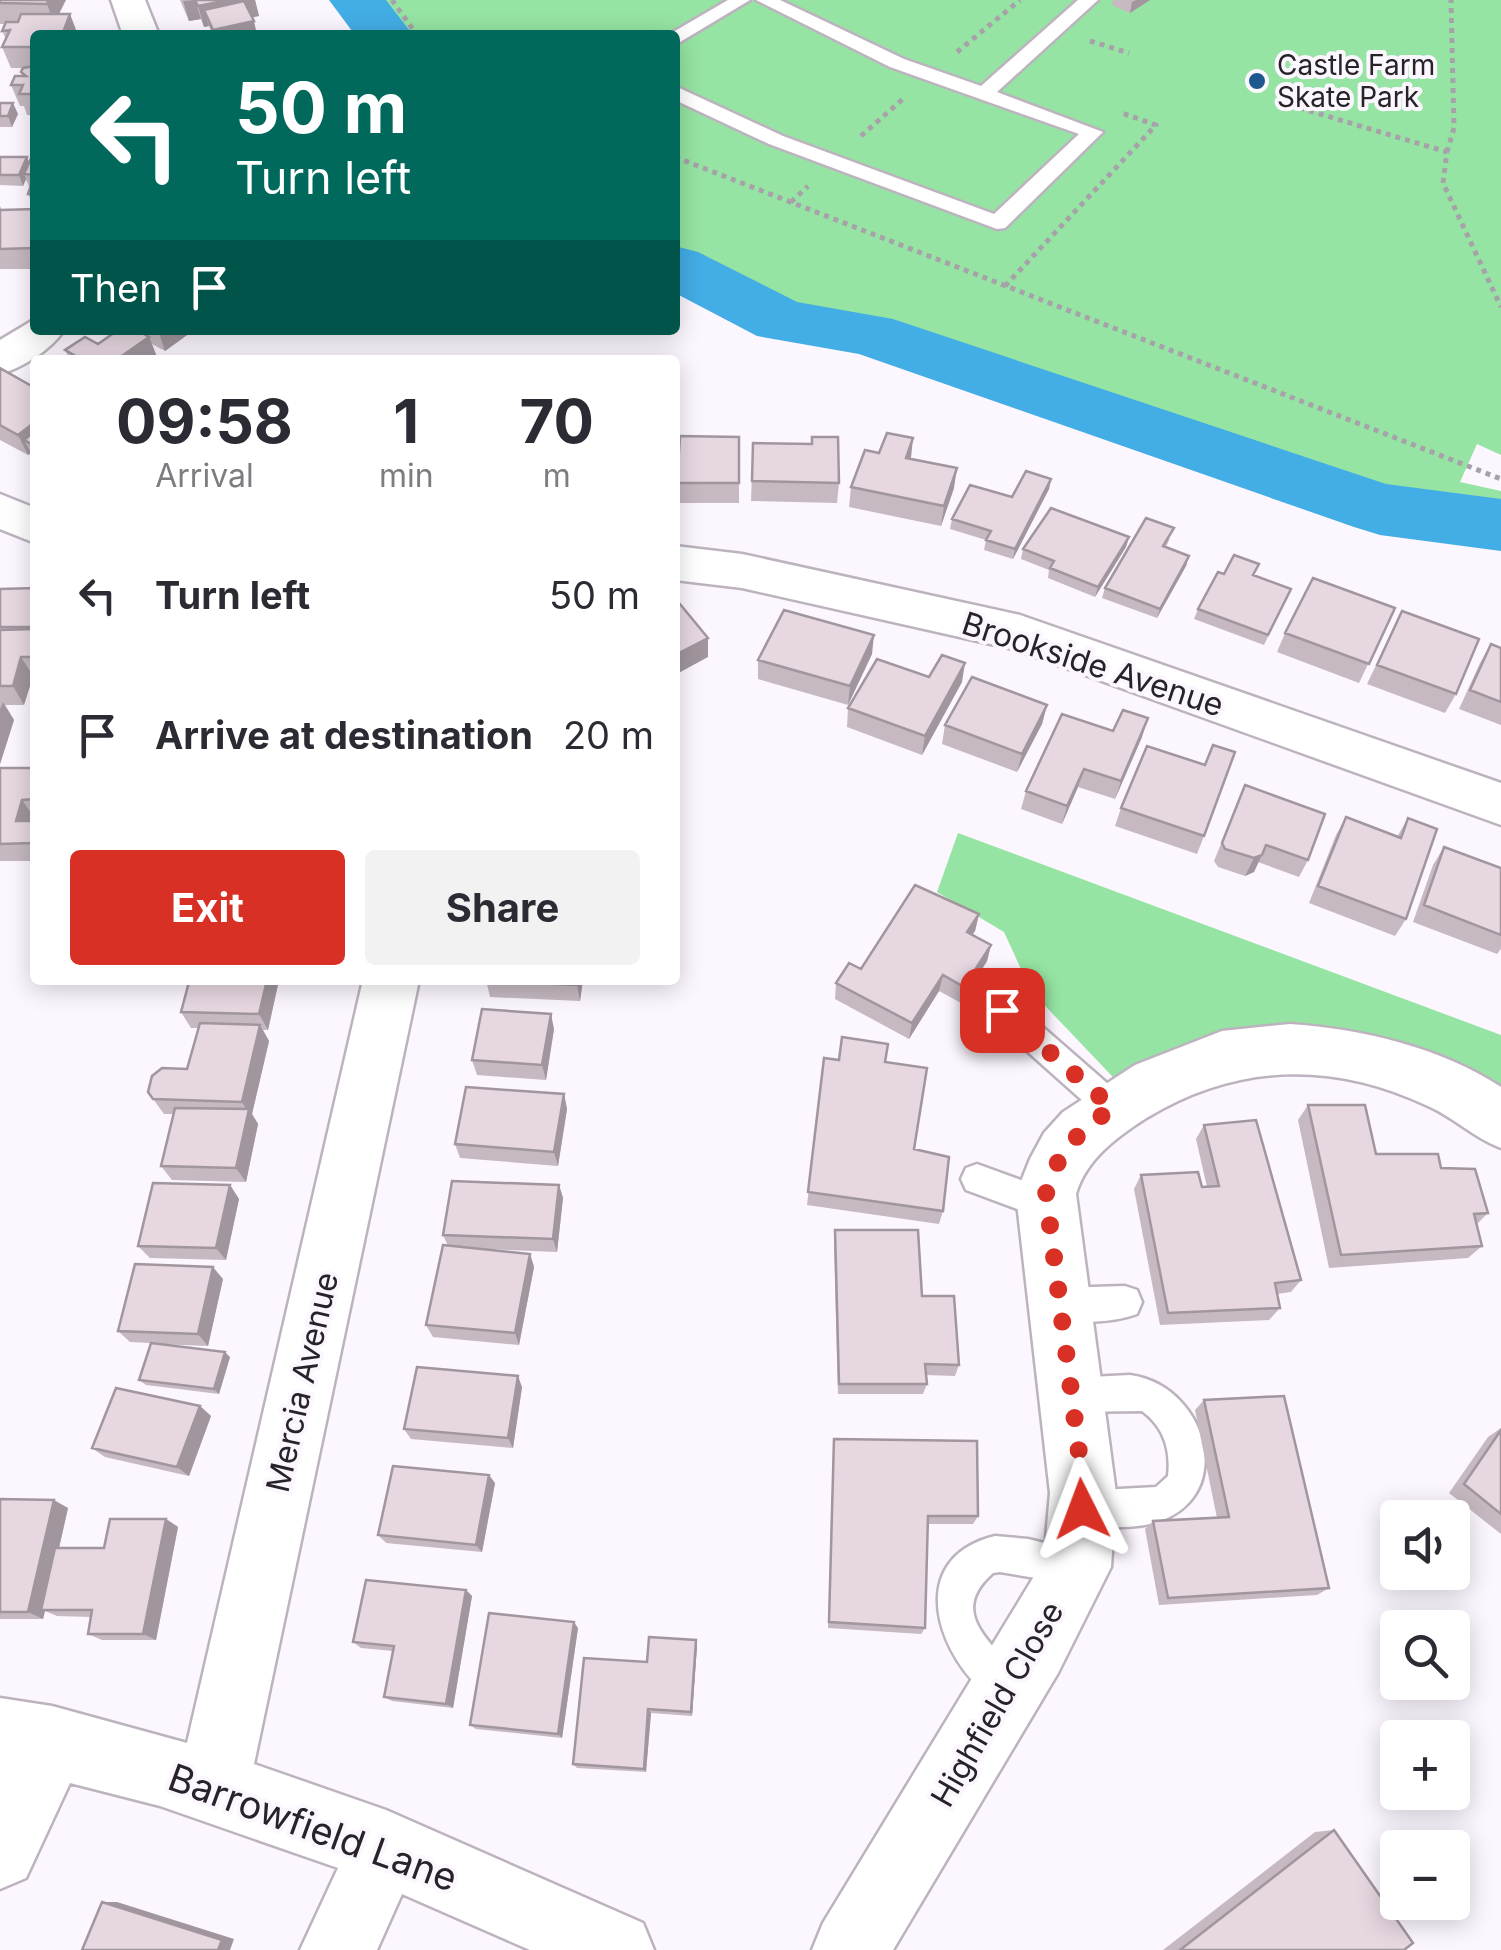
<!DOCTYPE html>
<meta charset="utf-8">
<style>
:root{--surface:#fff;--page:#f2f2f3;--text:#2b2b33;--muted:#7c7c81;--accent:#d93025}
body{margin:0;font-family:Inter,sans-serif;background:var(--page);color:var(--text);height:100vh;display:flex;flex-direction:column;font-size:38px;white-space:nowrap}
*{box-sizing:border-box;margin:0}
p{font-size:32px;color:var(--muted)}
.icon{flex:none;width:55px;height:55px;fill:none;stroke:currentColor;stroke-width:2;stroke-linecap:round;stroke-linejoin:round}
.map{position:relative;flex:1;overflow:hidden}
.side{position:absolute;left:30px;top:355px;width:650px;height:630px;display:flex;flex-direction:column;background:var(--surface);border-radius:10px;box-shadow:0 5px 25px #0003}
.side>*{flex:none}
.banner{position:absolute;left:30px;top:30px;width:650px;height:305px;border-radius:10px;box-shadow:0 5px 25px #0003;background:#00695c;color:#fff;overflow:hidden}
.controls{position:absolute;left:1380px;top:1500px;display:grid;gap:20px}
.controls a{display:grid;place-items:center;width:90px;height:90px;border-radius:10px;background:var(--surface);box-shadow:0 5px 25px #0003;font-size:50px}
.pin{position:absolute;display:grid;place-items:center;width:85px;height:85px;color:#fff;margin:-42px;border-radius:20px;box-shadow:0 5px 15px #0006}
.me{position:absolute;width:110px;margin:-55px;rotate:357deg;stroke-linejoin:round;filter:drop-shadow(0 0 8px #0008)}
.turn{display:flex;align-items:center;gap:35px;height:210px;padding:0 40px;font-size:45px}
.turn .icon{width:130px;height:130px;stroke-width:2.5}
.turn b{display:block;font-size:70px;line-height:85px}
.then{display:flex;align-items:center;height:95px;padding:0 40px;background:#0003;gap:20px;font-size:38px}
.eta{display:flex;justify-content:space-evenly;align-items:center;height:170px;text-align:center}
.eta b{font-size:60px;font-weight:700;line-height:70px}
.cta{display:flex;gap:20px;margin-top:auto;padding:20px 40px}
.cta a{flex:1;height:115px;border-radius:10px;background:var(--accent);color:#fff;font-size:40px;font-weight:700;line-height:115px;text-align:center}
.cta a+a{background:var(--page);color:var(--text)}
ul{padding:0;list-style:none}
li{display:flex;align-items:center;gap:30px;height:140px;padding:0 40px}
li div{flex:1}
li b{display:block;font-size:38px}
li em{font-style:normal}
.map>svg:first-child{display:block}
.green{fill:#95e4a3}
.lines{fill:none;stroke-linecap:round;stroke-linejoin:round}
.river{fill:#43ade5;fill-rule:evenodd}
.service-casing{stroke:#bdb3bf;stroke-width:5}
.minor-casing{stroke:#bdb3bf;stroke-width:5}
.path{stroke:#a7a2a9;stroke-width:5;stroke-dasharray:5 5;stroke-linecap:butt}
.service{fill:#fff;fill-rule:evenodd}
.minor{fill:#fff;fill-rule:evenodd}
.wall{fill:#c6b9c2}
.shaded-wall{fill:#a1969e}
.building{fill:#e6d7e1;stroke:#a1969e;stroke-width:2.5}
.route{stroke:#d93025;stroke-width:18;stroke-dasharray:0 32.4}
.poi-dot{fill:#1c588f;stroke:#fcf6fe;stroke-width:4}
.labels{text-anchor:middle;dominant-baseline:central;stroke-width:8;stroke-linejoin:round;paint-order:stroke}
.far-poi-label{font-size:28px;fill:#272328;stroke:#fcf6fe;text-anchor:start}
.street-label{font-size:32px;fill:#272328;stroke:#fcf6fe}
.near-street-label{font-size:38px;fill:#272328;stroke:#fcf6fe}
</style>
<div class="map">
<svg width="1501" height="1950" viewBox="0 0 1501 1950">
<rect width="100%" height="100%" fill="#fcf6fe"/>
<path class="green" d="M357 0H1501V455L1477 444 1460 482 1501 491V521L1380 509 869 334 780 323 675 267V35H384Z
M958 833 1501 1035V1122L1332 1050 1131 1096 1031 991 1004 932 937 892Z"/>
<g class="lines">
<path class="river" d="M329 0H386L413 35H355Z
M675 246 698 252 797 302 893 319 1386 484 1501 499V551L1380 535 1354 527 859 354 757 336 675 293Z"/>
<defs>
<path id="service" d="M728 0H750L675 45V35H668Z
M756 0H780L904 59 981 86 1078 0H1098L997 92 1103 132 1005 228 997 229 769 144 675 100V86L783 136 994 214 1079 134 890 67Z
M1002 997 1013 1001 1124 1098 1129 1108 1124 1118 1113 1122 1102 1118 991 1019 987 1010 991 1001Z
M977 1164 1059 1194 1063 1205 1059 1216 1047 1220 966 1190 961 1179 966 1168Z
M1125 1286 1137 1290 1142 1302 1137 1314C1113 1323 1070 1325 1046 1316L1041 1304 1046 1292 1058 1288Z
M1130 1375C1217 1387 1244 1525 1123 1527 1105 1528 1086 1529 1069 1522L1064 1509 1069 1496 1082 1491 1156 1487 1168 1476C1171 1450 1164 1427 1142 1411L1070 1412 1058 1407 1053 1395 1058 1383 1070 1378Z
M995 1536 1028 1539 1090 1554 1095 1567 1090 1580 1077 1585 1000 1572 993 1573C940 1619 1008 1649 1025 1690L1020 1704 1006 1709C990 1703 982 1692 971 1679 929 1630 917 1555 995 1536Z"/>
<path id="minor" d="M111 0H145L159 35H123Z
M35 319V330H64C51 350 22 368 0 374V340Z
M0 494 35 508V543L0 529Z
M675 546 742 554 1020 615 1501 783V825L1013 649 742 588 675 580Z
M363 980H419L254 1764 386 1810 643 1923 654 1950H530L402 1894 377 1950H300L338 1868 160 1806 70 1783 26 1878 0 1889V1698L52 1706 187 1743Z
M1290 1024C1362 1029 1440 1047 1501 1087V1148C1474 1138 1455 1118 1428 1106 1333 1061 1238 1063 1148 1117 1118 1136 1086 1159 1076 1194L1116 1493 1111 1567 1058 1673 893 1950H812L823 1923 1044 1560 1050 1493 1016 1194 1030 1159 1044 1133 1063 1112 1135 1065 1222 1031Z"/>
</defs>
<use href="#service" class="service-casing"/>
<use href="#minor" class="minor-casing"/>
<path class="path" d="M392 0 417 35
M1090 41 1129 53
M957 52 1020 0
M1290 105 1447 152 1443 183 1501 307
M861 136 904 98
M1447 152 1454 128 1451 0
M675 157 1501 479
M791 202 808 186
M1005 286 1156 125 1119 112"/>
<use href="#service" class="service"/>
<use href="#minor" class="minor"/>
</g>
<path class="wall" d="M0 0H66L35 35V115H27L24 106H20L11 85 23 76 21 72 26 68H11L2 47 6 39 2 31 5 24H0Z
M180 0H255L259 16 252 17 257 35H212L209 26 204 27 201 19 189 21Z
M1113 0H1150L1130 13 1112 5Z
M0 103 18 114 12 127H0Z
M35 156V269H0V206L2 210 35 209 28 194 30 189 26 179 23 186 0 185V157H27L29 163Z
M118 330H194L165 351 152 344 157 357 153 360H70L65 350 98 344Z
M0 368 35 388V460L31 453 28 455 0 440Z
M739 437V503H678L677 483Z
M753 443 812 444 839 483 837 503 751 501Z
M911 459 954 488 941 526 849 507 851 487Z
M1051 479 1049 489 1013 559 984 550 986 540 950 529 952 519 1012 497Z
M1129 537 1126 547 1095 597 1048 578 1049 570 1021 559 1023 549Z
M1170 538 1166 547 1189 556 1186 566 1157 618 1102 598 1105 588Z
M1224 574 1255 576 1291 589 1264 645 1194 619 1198 609Z
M35 588V676H33L24 705H5L14 720 0 764V589Z
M1395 608 1359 683 1277 652 1285 633Z
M1402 611 1456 694 1445 713 1367 684Z
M1491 644 1501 648V725L1459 709 1480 663Z
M872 654 848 705 758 679V660Z
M929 677 962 682 922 755 847 727 848 708Z
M1047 705 1042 724 1017 772 942 744 945 725Z
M1113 731 1142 737 1115 799 1078 787 1062 824 1021 809 1026 791Z
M0 768H35V817L33 821H35V861H0Z
M1245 785 1308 860 1299 877 1258 862 1254 872 1245 876 1218 867 1214 861Z
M1121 808 1204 836 1197 854 1115 826Z
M1346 817 1397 837 1408 818 1406 919 1395 936 1309 903 1336 835Z
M1444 847 1501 868V949L1497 954 1413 922 1433 865Z
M979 914 975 931 972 935 991 945 987 961 961 1003 939 991 909 1039 835 999 836 983 861 969Z
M193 980H279L268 1030H263L269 1041 252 1114 258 1124 246 1182 172 1180 161 1166 174 1114H164L148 1092 187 1069 198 1028H191L181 1012 195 982Z
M486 980H583L580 1001 490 997Z
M554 1029 546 1080 477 1075 472 1060Z
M824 1058 885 1062 914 1149 943 1211 939 1224 807 1205Z
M564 1094 567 1109 558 1166 460 1158 455 1144Z
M1308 1105 1376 1154 1441 1168 1488 1213 1477 1224 1482 1246 1468 1258 1329 1268 1298 1120Z
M1204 1125 1301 1280 1291 1292 1277 1294 1280 1308 1269 1320 1160 1325 1134 1189 1141 1175 1202 1187H1207L1196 1139Z
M230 1185 239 1199 226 1260 150 1258 138 1246Z
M559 1185 563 1198 557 1252 482 1249 530 1254 534 1267 519 1345 433 1337 426 1325 448 1246 443 1235Z
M835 1230 922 1296 959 1365 955 1376 926 1375 927 1384 923 1394H838L834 1243Z
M223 1279 208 1346 157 1344 230 1357 219 1394 146 1385 139 1380 151 1343 130 1342 118 1331Z
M522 1387 513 1448 411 1439 404 1429Z
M1204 1400 1329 1588 1317 1595 1159 1605 1145 1529 1153 1521 1217 1518 1195 1410Z
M200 1406 211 1416 189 1476 105 1457 92 1448Z
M1501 1428V1534L1449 1493 1488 1437Z
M834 1439 978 1516 973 1524H928L925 1628 921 1634 828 1628 833 1449Z
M495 1483 482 1552 386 1543 378 1535Z
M0 1499 68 1508 59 1548H104L166 1519 178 1527 156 1640H102L88 1634 91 1617 57 1616 45 1611 43 1619H0Z
M466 1590 472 1596 453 1708 392 1701 384 1697 393 1651 361 1648 353 1642Z
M578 1628 562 1738 476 1729 470 1725Z
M696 1640 697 1646 692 1716 651 1713 646 1772 577 1768 573 1764 647 1662Z
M1334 1830 1404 1950H1163L1315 1832Z"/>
<path class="shaded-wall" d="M48 0H66L54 24 47 4Z
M195 0 201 19 189 21 183 1Z
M229 0H255L259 16 211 26 204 10 209 26 204 27 198 6Z
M1136 0H1150L1130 13 1132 2Z
M70 14 78 35H62Z
M254 21 257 35H214L213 30Z
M13 103 18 114 12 127 8 116Z
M27 157 31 168 24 174 26 179 23 186 19 175Z
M158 330H194L165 351Z
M149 337 157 357 153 360H116Z
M35 422V446L24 440 31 453 28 455 18 435Z
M913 438 911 458H906Z
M957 468 954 488 941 526 944 506Z
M1051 479 1049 489 1013 559 1015 549Z
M1129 537 1126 547 1095 597 1098 587Z
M1189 556 1186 566 1157 618 1160 609Z
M874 635 872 654 848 705 850 686Z
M708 638V657L675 675V655Z
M21 657 33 676 24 705 13 686Z
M965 663 962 682 922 755 925 736Z
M3 702 14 720 0 764V709Z
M1047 705 1042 724 1017 772 1022 754Z
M1148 718 1142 737 1115 799 1121 781Z
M1084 769 1078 787 1062 824 1067 806Z
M22 800 34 817 28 838 16 821Z
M35 830V850L31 843Z
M1262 855 1254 872 1245 876 1254 858Z
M979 914 975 931 963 948 967 932Z
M991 945 987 961 961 1003 964 987Z
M943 975 939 991 909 1039 912 1023Z
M267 980H279L268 1030 259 1014Z
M577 980H583L580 1001 577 985Z
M551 1014 554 1029 546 1080 542 1065Z
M260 1025 269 1041 252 1114 258 1124 246 1182 236 1168 248 1112 242 1102Z
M564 1094 567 1109 558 1166 554 1152Z
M230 1185 239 1199 226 1260 216 1248Z
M559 1185 563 1198 557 1252 553 1239Z
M530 1254 534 1267 519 1345 515 1333Z
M213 1267 223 1279 208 1346 198 1334Z
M225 1352 230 1357 219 1394 214 1389Z
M518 1376 522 1387 513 1448 508 1438Z
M200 1406 211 1416 189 1476 177 1467Z
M489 1475 495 1483 482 1552 476 1545Z
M54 1500 68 1508 45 1610H41L45 1611 43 1619 28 1612Z
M166 1519 178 1527 156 1640 143 1634Z
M466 1590 472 1596 453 1708 446 1704Z
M574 1622 578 1628 562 1738 558 1734Z
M696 1640 697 1646 692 1716 691 1712Z
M648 1709 651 1713 646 1772 644 1769Z
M102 1902H117L234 1939 230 1950H218Z"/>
<path class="building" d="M0 0H48L47 4 0 3Z
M195 0H229L198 6Z
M244 1 254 21 213 30 204 10Z
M21 14H70L62 35H35V47H2L10 30 2 31 6 22H18Z
M251 30 253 35H229Z
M35 66V94H19L23 85H11L15 76H26L21 72 23 68Z
M0 103H13L8 116H0Z
M32 156H35V175L24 174Z
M0 157H27L19 175H0Z
M31 185H35V194H28Z
M35 209V248L0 249V210Z
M118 330H137L149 337 116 360H83L65 350 85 337 98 344Z
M0 368 35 388V422L18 435 0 425Z
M35 431V446L24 440Z
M887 433 913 438 906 458 957 468 944 506 851 487 865 450 879 453Z
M680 436 739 437V483H677Z
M812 437H838L839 483 752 481 753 443 812 444Z
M1026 471 1051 479 1015 549 986 540 991 531 952 519 970 485 1012 497Z
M1051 508 1129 537 1098 587 1050 568 1054 561 1023 549Z
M1146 518 1174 528 1163 546 1189 556 1160 609 1105 588Z
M1234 555 1259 564 1253 575 1291 589 1268 635 1198 609 1218 572 1224 574Z
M1313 578 1395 608 1369 664 1285 633Z
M35 588V627H0V589Z
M675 598 708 638 675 655Z
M784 610 874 635 850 686 758 660Z
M1402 611 1479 639 1456 694 1377 665Z
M35 629V657H21L13 686H0V630Z
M1491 644 1501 648V702L1470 690Z
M942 655 965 663 925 736 848 708 877 659 929 677Z
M972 677 1047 705 1022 754 945 725Z
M1123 710 1148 718 1121 781 1084 769 1067 806 1026 791 1062 714 1113 731Z
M1213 745 1235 752 1204 836 1121 808 1147 746 1205 765Z
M0 768H35V799L22 800 16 821H35V830L31 843 0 844Z
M1245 785 1325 814 1308 860 1266 845 1262 855 1254 858 1225 849 1222 843Z
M1346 817 1401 838 1408 818 1437 829 1406 919 1318 886Z
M1444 847 1501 868V935L1424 905Z
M915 885 979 914 967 932 991 945 964 987 943 975 912 1023 836 983 849 963 861 969Z
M213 980H267L259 1014 181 1012 189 982 212 983Z
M577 980V985L485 981 486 980Z
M482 1009 551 1014 542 1065 472 1060Z
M200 1023 260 1025 242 1102 153 1099 148 1092 152 1076 162 1068 187 1069Z
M842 1037 888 1044 885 1062 927 1068 914 1149 949 1157 943 1211 808 1192 824 1058 839 1060Z
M466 1087 564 1094 554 1152 455 1144Z
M1308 1105H1365L1376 1154H1438L1441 1168 1475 1169 1488 1213 1474 1214 1482 1246 1341 1255Z
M175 1108 249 1109 236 1168 161 1166Z
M1256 1120 1301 1280 1275 1283 1280 1308 1168 1313 1141 1175 1198 1172 1202 1187 1219 1186 1204 1125Z
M452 1181 559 1185 553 1239 443 1235Z
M153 1183 230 1185 216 1248 138 1246Z
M835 1230H918L922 1296H954L959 1365 925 1364 927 1384H839Z
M443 1245 530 1254 515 1333 426 1325Z
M135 1264 213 1267 198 1334 118 1331Z
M151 1343 225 1352 214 1389 139 1380Z
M417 1367 518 1376 508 1438 404 1429Z
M116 1388 200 1406 177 1467 92 1448Z
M1284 1396 1329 1588 1168 1598 1153 1521 1229 1517 1204 1400Z
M1501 1430V1514L1464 1484Z
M834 1439 977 1441 978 1516H928L925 1628 829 1622Z
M393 1466 489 1475 476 1545 378 1535Z
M0 1499 54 1500 28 1612H0Z
M110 1519H166L143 1634H88L92 1610H41L55 1548H104Z
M366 1580 466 1590 446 1704 384 1697 394 1646 353 1642Z
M489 1613 574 1622 558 1734 470 1725Z
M649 1637 696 1640 691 1712 648 1709 644 1769 573 1764 584 1658 647 1662Z
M1334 1830 1413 1943 1404 1950H1180Z
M102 1902 222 1940 218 1950H82Z"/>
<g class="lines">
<path class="route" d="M1002 1010 1113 1108C1078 1131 1056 1153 1046 1194L1084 1492 1082 1509"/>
</g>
<circle class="poi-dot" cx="1257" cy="81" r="10"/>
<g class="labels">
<g class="far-poi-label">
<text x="1277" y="65">Castle Farm<tspan x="1277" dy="32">Skate Park</tspan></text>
</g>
<g class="street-label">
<text transform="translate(1093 664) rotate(18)">Brookside Avenue</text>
<text transform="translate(302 1382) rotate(-77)">Mercia Avenue</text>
<text transform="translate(997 1704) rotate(-60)">Highfield Close</text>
</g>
<g class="near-street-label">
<text transform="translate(313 1827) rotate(20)">Barrowfield Lane</text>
</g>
</g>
</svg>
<div class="controls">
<a><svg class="icon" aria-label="sound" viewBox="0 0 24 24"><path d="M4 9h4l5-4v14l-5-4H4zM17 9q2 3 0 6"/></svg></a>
<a><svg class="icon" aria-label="search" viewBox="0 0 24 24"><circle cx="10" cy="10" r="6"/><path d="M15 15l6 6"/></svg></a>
<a>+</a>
<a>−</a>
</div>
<div class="pin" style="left:1002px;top:1010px;background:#d93025"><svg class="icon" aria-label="arrive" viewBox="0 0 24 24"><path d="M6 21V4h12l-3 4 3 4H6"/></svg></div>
<svg class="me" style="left:1082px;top:1509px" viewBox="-20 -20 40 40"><path d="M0-17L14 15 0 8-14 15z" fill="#d93025" stroke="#fff" stroke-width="4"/></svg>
<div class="banner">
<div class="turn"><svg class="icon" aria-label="left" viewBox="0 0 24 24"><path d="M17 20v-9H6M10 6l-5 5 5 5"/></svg><div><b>50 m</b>Turn left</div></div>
<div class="then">Then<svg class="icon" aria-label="arrive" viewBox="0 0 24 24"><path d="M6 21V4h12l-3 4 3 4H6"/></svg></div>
</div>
<section class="side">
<div class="eta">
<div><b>09:58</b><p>Arrival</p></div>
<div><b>1</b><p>min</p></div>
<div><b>70</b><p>m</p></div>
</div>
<ul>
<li><svg class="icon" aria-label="left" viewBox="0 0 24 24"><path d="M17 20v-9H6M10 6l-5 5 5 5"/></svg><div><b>Turn left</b></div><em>50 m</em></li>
<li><svg class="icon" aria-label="arrive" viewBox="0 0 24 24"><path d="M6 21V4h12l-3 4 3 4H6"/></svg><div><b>Arrive at destination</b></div><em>20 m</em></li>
</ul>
<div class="cta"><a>Exit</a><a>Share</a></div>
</section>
</div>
